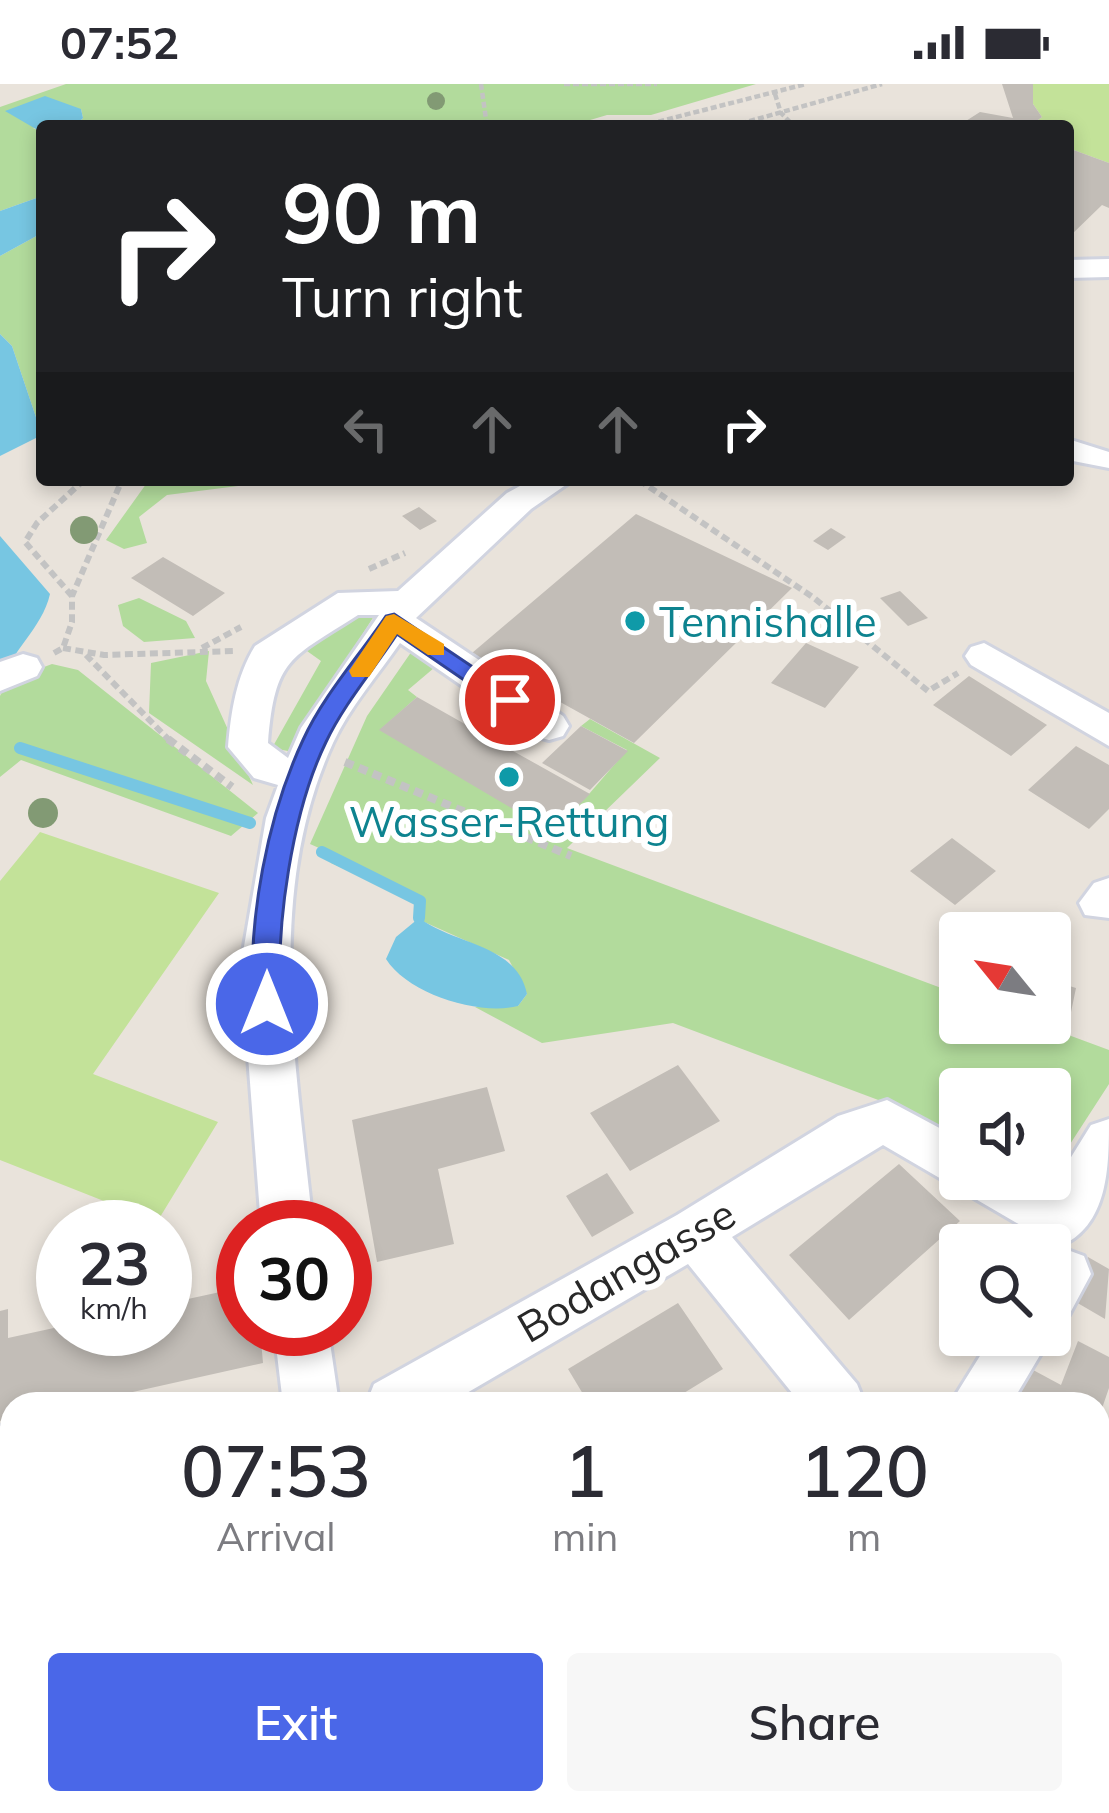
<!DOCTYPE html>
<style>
:root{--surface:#fff;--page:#f7f7f7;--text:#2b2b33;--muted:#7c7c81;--accent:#4a67e8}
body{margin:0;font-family:Mulish,sans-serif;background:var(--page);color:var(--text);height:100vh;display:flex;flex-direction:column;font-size:45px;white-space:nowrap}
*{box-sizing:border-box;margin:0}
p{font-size:39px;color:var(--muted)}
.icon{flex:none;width:66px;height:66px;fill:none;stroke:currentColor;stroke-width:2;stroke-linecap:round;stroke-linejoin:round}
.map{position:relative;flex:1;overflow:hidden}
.sheet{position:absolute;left:0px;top:1308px;width:1110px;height:423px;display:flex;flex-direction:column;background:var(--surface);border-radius:36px 36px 0 0;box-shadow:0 6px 18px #0003}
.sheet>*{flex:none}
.banner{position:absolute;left:36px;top:36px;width:1038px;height:366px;border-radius:12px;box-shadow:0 6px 18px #0003;background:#202124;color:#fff;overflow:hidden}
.needle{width:78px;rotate:300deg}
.buttons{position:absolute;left:939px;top:828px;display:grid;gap:24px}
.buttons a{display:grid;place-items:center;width:132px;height:132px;border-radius:12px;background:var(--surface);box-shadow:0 6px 18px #0003;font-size:60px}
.speed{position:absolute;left:36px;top:1116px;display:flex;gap:24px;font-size:60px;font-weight:700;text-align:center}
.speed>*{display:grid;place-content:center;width:156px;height:156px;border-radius:50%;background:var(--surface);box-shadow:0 6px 18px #0003;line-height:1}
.speed small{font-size:30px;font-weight:400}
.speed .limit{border:18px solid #d22;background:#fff;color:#111}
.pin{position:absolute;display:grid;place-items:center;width:102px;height:102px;color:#fff;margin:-51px;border:6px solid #fff;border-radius:50%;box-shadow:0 3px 12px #0007}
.me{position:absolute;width:132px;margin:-66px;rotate:0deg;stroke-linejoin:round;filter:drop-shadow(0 0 9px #0008)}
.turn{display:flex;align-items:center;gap:42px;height:252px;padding:0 48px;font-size:54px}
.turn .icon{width:156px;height:156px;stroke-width:2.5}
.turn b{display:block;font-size:84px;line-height:102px}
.lanes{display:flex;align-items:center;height:114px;padding:0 48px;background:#0003;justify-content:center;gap:60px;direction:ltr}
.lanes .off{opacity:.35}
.eta{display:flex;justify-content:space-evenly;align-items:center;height:204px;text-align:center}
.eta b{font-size:72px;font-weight:600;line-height:84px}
.action{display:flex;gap:24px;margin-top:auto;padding:24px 48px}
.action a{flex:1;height:138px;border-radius:12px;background:var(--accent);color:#fff;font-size:48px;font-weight:600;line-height:138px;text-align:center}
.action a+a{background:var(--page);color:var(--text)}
.status{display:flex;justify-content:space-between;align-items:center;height:84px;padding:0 60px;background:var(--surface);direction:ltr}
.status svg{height:33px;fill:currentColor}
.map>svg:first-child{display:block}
.green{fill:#b2db9c}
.pitch{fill:#c3e299}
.water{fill:#77c6e2}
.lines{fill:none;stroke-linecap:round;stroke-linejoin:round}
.stream{stroke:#77c6e2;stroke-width:12}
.building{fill:#c2bdb7}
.minor-casing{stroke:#d1d4e0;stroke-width:6}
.path-far2{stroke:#c3c3c3;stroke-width:4.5;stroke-dasharray:6 3;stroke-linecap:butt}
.path-far1{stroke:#c3c3c3;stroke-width:6;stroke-dasharray:8 4.5;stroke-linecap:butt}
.path{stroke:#c3c3c3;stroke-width:8;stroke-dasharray:9 6;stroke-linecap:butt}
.minor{fill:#fff;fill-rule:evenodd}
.tree{fill:#829a74}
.route{fill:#4a67e8;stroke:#304397;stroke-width:3}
.slow{fill:#f59e0b}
.culture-dot{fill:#0f9aa8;stroke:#fff;stroke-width:4.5}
.labels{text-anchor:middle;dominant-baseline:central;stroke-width:12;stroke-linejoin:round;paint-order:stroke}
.culture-label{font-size:42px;fill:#0d838f;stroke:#fff;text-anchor:start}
.street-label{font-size:42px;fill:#282828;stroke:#fff}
</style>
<div class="status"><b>07:52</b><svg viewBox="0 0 49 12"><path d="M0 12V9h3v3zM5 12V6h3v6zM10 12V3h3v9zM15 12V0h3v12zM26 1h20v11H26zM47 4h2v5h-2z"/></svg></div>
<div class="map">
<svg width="1109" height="1729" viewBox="0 0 1109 1729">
<rect width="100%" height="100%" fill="#e9e3db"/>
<path class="green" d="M66 0H756L651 31H607L570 42H76L83 34 81 25 33 44 42 48V112L0 127V23Z
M42 149V351L12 262 0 250V172Z
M149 396H244L238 402 167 411 139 433 147 459 124 465 106 456Z
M139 514 186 537 195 554 144 558 123 542 118 521Z
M363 525 376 529 288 667 272 664 321 577 300 562Z
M414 564 441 578 408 606 417 613 380 646 589 710 627 666 581 642 590 635 660 674 567 764 960 911V939H1036L1109 966V1000L1050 1091V1005H960V1057L881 1017 673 939 542 959 475 923 518 922 527 910 509 876 422 837 420 817 331 779 328 768 310 760 367 632Z
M209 567 206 597 253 701 149 629 151 579Z
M52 580 78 586 258 729 231 752 21 676 0 693V612L7 597Z"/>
<path class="pitch" d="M1033 0H1109V79L1068 64V42H1030L1042 33 1033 20Z
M40 748 219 809 93 990 218 1038 157 1138 0 1076V797Z"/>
<path class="water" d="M45 12 81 25 83 34 76 42H42L41 48 5 27Z
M42 112V149L0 172V127Z
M0 250 12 262 42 351 0 372Z
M0 452 50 510C42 545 11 566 0 601Z
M419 834C455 861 517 860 527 910L518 922C479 932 408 910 386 875L396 853Z"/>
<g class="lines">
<path class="stream" d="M20 664 250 739
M322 768 420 817 419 834"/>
</g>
<path class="building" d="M1002 0H1033V20L1042 33 1030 42H958L980 28 1013 34Z
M1068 64 1109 79V124L1102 121 1068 154Z
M419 423 437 437 420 446 402 432Z
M636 430 792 504 634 659 472 569Z
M831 444 846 453 828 466 813 457Z
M163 473 225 509 193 532 131 494Z
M900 507 928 534 908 542 880 514Z
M806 559 859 583 825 624 771 599Z
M969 592 1047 641 1011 672 933 621Z
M417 613 479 648 590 710 552 748 379 646Z
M581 642 628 667 590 706 542 679Z
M1076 662 1109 681V725L1089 745 1028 706Z
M952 754 996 787 955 821 910 787Z
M1050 896 1076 904 1070 933 1050 927Z
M678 981 720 1037 630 1087 590 1029Z
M487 1003 505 1067 438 1085 454 1160 377 1178 352 1036Z
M899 1080 960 1137 849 1236 789 1171Z
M607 1089 634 1129 592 1153 566 1112Z
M1088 1173 1109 1185 1105 1235 1069 1214Z
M243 1203V1245H260L263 1279 79 1320H12V1335L0 1337V1227L8 1225V1254L63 1242 165 1245V1220Z
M678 1219 723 1285 666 1320H589L568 1285Z
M1078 1257 1109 1273V1304L1099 1333 1098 1320H1006L1022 1280 1061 1301Z
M12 1477V1719L256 1721 222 1729H0V1480Z
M1109 1554V1729H1066L1058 1719H1098V1565Z
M691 1719H784L774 1729H698Z"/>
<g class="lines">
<defs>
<path id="minor" d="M1109 175V193L1068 194V176Z
M1068 355 1109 368V384L1068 376Z
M531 396H573L531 425 416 534 563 632 569 642 563 652 549 656 535 652 400 559C378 591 349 624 333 659 263 811 297 984 313 1143H261L241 880 266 734 278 701 254 694 228 663C231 628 236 593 255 562L338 509 398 507 507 409ZM358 531H379L301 644 288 674 268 659C275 573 290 575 358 531Z
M984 559 1109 629V662L971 581 965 572 971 563Z
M23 570 37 574 42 583 37 592 0 607V578Z
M1109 794V834L1085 831 1079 819 1094 799Z
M887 1016 960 1055V1095H1029L1050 1107 1091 1041 1109 1035C1109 1082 1109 1143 1058 1163L883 1061 732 1153 857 1300 865 1320H801L688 1180 448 1320H366L374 1300 677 1131 838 1032Z
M1065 1165 1084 1172 1091 1190 1069 1231 1050 1239V1171Z
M274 1245H328L339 1320H283Z
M1050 1246 1052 1251 1011 1320H950L993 1251H1050Z
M0 1342H12V1400H0Z
M1109 1414V1497L1098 1502V1418Z
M291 1719H357L359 1729H293Z
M512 1719H583L587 1729H517Z"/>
</defs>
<use href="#minor" class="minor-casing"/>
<path class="path-far2" d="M481 0 487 42
M564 0H657
M775 10 781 29 794 42
M641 42 806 0
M732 42 882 0"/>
<path class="path-far1" d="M639 396 814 514 928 607 958 589
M369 485 405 469
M72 512 25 458 37 439 84 396
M63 564 104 571 234 567
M202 564 241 543
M54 569 63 564 72 538V512L122 396
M86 571 171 658"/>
<path class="path" d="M168 655 232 703
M345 678 571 772"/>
<use href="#minor" class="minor"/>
</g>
<g class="tree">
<circle cx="436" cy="17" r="9"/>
<circle cx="84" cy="446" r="14"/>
<circle cx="43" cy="729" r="15"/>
</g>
<path class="route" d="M394 530 522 616 519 622H502L397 550C374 585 344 620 326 658 292 728 275 843 281 920L267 931 253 920C248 835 267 733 303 656 323 612 359 572 386 532Z"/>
<path class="slow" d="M394 530 444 560V571H428L397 550 369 593H352L349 587 386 532Z"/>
<g class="culture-dot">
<circle cx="635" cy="537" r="12"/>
<circle cx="509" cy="693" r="12"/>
</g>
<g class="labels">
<g class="culture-label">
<text x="659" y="537">Tennishalle</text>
<text x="509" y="737" text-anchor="middle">Wasser-Rettung</text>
</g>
<g class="street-label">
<text transform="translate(626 1186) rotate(-30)">Bodangasse</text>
</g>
</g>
</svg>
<div class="buttons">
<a><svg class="needle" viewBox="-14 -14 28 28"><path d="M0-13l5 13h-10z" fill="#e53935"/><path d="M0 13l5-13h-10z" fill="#7c7c81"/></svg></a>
<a><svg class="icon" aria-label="sound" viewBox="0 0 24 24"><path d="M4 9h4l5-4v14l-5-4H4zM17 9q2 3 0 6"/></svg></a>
<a><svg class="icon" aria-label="search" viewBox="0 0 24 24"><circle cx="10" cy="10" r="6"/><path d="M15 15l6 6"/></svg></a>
</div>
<div class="speed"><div>23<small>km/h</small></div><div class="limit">30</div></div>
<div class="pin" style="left:510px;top:616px;background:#d93025"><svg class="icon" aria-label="arrive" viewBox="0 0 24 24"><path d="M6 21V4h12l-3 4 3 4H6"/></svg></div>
<svg class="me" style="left:267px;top:920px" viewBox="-20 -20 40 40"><circle r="17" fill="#4a67e8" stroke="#fff" stroke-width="3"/><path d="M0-11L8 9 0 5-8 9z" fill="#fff"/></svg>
<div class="banner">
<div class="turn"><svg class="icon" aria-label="right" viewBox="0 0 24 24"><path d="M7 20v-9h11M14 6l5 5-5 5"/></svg><div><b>90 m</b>Turn right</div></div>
<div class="lanes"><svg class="icon off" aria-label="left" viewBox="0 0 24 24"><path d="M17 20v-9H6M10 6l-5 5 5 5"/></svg><svg class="icon off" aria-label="ahead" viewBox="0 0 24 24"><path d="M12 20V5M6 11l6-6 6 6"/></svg><svg class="icon off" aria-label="ahead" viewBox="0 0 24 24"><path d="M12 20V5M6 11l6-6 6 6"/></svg><svg class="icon" aria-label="right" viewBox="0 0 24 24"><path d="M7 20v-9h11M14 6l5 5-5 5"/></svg></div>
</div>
<section class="sheet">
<div class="eta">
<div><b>07:53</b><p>Arrival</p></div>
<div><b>1</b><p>min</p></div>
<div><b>120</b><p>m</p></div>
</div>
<div class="action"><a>Exit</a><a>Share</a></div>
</section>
</div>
